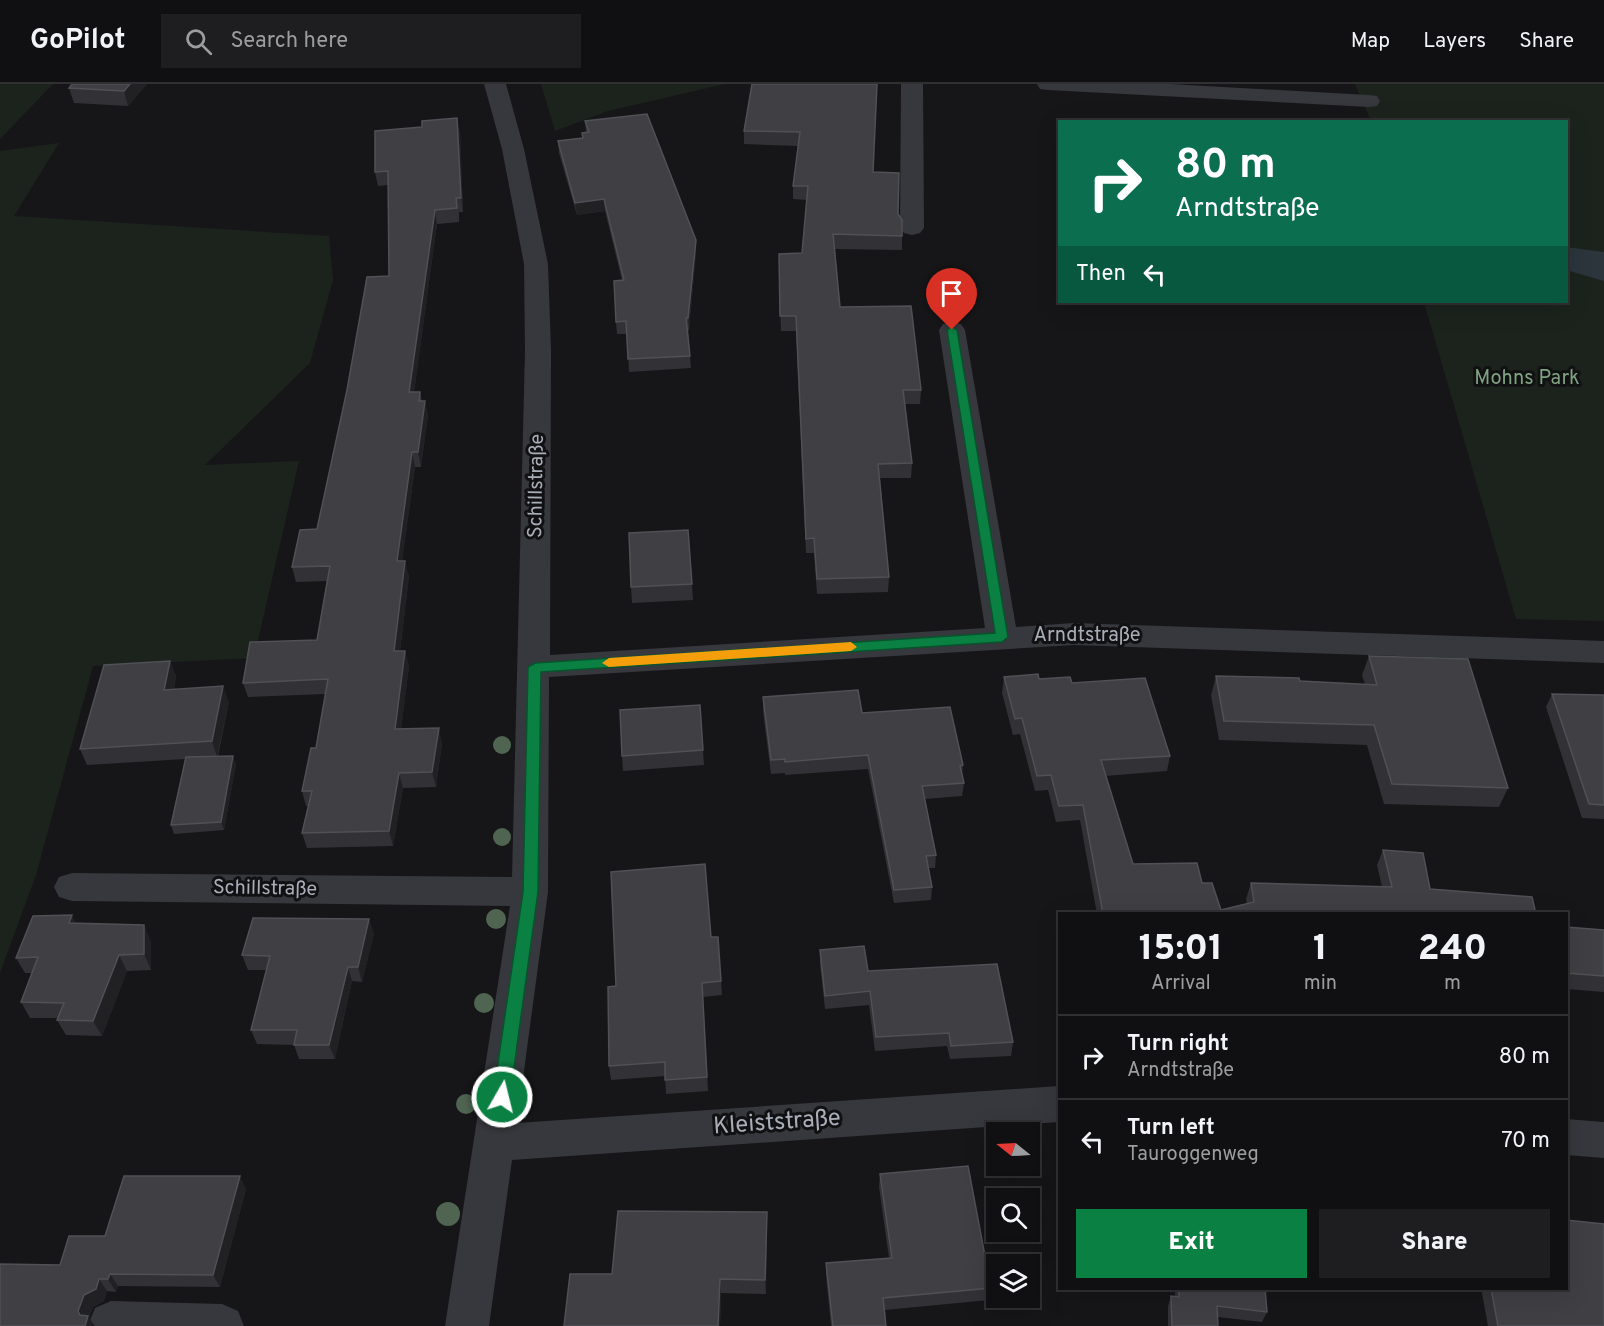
<!DOCTYPE html>
<meta charset="utf-8">
<style>
:root{--surface:#101012;--page:#1e1e20;--text:#f1f3f6;--muted:#9c9d9f;--line:#303032;--accent:#0b8043}
body{margin:0;font-family:Overpass,sans-serif;background:var(--page);color:var(--text);height:100vh;display:flex;flex-direction:column;font-size:22px;white-space:nowrap}
*{box-sizing:border-box;margin:0}
p{font-size:20px;color:var(--muted)}
.icon{flex:none;width:33px;height:33px;fill:none;stroke:currentColor;stroke-width:2;stroke-linecap:round;stroke-linejoin:round}
.map{position:relative;flex:1;overflow:hidden}
.panel{position:absolute;left:1058px;top:828px;width:510px;height:378px;display:flex;flex-direction:column;background:var(--surface);border-radius:0px;box-shadow:0 6px 24px #0002,0 0 0 2px var(--line)}
.panel>*{flex:none}
.banner{position:absolute;left:1058px;top:36px;width:510px;height:183px;border-radius:0px;box-shadow:0 6px 24px #0002,0 0 0 2px var(--line);background:#0b6e4f;color:#fff;overflow:hidden}
.needle{width:39px;rotate:288deg}
.buttons{position:absolute;left:986px;top:1038px;display:grid;gap:12px}
.buttons a{display:grid;place-items:center;width:54px;height:54px;border-radius:0px;background:var(--surface);box-shadow:0 6px 24px #0002,0 0 0 2px var(--line);font-size:30px}
.pin{position:absolute;display:grid;place-items:center;width:51px;height:51px;color:#fff;margin:-62px -26px;border-radius:50% 50% 50% 0;rotate:-45deg;box-shadow:0 0 6px #0007}
.pin .icon{rotate:45deg}
.me{position:absolute;width:66px;margin:-33px;rotate:8deg;stroke-linejoin:round;filter:drop-shadow(0 0 4px #0008)}
.turn{display:flex;align-items:center;gap:21px;height:126px;padding:0 18px;font-size:27px}
.turn .icon{width:78px;height:78px;stroke-width:2.5}
.turn b{display:block;font-size:42px;line-height:51px}
.then{display:flex;align-items:center;height:57px;padding:0 18px;background:#0003;gap:12px;font-size:22px}
.eta{display:flex;justify-content:space-evenly;align-items:center;height:102px;text-align:center}
.eta b{font-size:36px;font-weight:800;line-height:42px}
.cta{display:flex;gap:12px;margin-top:auto;padding:12px 18px}
.cta a{flex:1;height:69px;border-radius:0px;background:var(--accent);color:#fff;font-size:24px;font-weight:800;line-height:69px;text-align:center}
.cta a+a{background:var(--page);color:var(--text)}
ul{padding:0;list-style:none}
li{display:flex;align-items:center;gap:18px;height:84px;padding:0 18px;border-top:2px solid var(--line)}
li div{flex:1}
li b{display:block;font-size:22px}
li em{font-style:normal}
header{display:flex;align-items:center;gap:36px;box-sizing:border-box;height:84px;padding:0 30px;background:var(--surface);border-bottom:2px solid var(--line)}
header strong{font-size:28px}
nav{display:flex;gap:33px;margin-inline-start:auto;font-size:21px}
.search{width:420px;height:54px;background:var(--page);display:flex;align-items:center;gap:15px;box-sizing:border-box;padding:0 21px;border-radius:0px;color:var(--muted);font-size:22px}
.map>svg:first-child{display:block}
.green{fill:#1c231d}
.water{fill:#2c353c}
.lines{fill:none;stroke-linecap:round;stroke-linejoin:round}
.minor{fill:#37383d;fill-rule:evenodd}
.tree{fill:#506452}
.wall{fill:#323236}
.shaded-wall{fill:#212124}
.building{fill:#3f3f44;stroke:#4f5156;stroke-width:1.5}
.route{fill:#0b8043;stroke:#07532c;stroke-width:1.5}
.slow{fill:#f59e0b}
.labels{text-anchor:middle;dominant-baseline:central;stroke-width:6;stroke-linejoin:round;paint-order:stroke}
.park-label{font-size:20px;fill:#7fa381;stroke:#111113}
.street-label{font-size:20px;fill:#a8adb8;stroke:#111113}
.near-street-label{font-size:24px;fill:#a8adb8;stroke:#111113}
</style>
<header>
<strong>GoPilot</strong>
<div class="search"><svg class="icon" aria-label="search" viewBox="0 0 24 24"><circle cx="10" cy="10" r="6"/><path d="M15 15l6 6"/></svg>Search here</div>
<nav><a>Map</a><a>Layers</a><a>Share</a></nav>
</header>
<div class="map">
<svg width="1604" height="1242" viewBox="0 0 1604 1242">
<rect width="100%" height="100%" fill="#161618"/>
<path class="green" d="M0 0H53L0 55Z
M541 0H725L608 27 555 47Z
M1355 0H1604V537L1516 535 1424 218H1566V38L1371 37Z
M59 59 14 132 329 152 333 196 310 279 205 381 299 377 254 574 93 582 36 791 0 889V67Z"/>
<path class="water" d="M1566 163 1604 168V197L1566 186Z"/>
<g class="lines">
<path class="minor" d="M484 0H506L524 65 548 180 551 266 550 571 985 544 939 246 943 240 952 238 961 240 965 246 1016 543 1074 539 1604 557V579L1074 561 549 593 548 808 517 1039 1059 1002V1038L512 1076 489 1242H445L510 822 72 817 59 813 54 803 59 793 72 789 512 793 525 266 524 180 502 65Z
M901 0H923L924 144 920 149 912 151 904 149 900 144Z
M1037 0H1170L1369 11 1377 12 1380 17 1377 22 1369 23 1048 6 1040 5Z
M1566 1035 1604 1038V1074L1566 1071Z
M111 1217 222 1220 238 1227 244 1242H90L89 1239 95 1224Z"/>
</g>
<g class="tree">
<circle cx="502" cy="661" r="9"/>
<circle cx="502" cy="753" r="9"/>
<circle cx="496" cy="835" r="10"/>
<circle cx="484" cy="919" r="10"/>
<circle cx="466" cy="1020" r="10"/>
<circle cx="448" cy="1130" r="12"/>
</g>
<path class="wall" d="M72 0H147L128 22 74 19 69 4Z
M752 0 873 88 902 136V166L835 165 840 223 921 306 920 320H905L912 379 911 394H880L889 493 888 508 817 510 814 469H806L796 247H781L779 184 802 169 807 116 793 115V102L798 62 744 60V47Z
M585 37 696 156V168L689 246 688 247 691 284 629 288 627 250H617L616 238 622 196 605 127 577 131 559 69 558 57 582 54V49L586 48Z
M460 47 463 128H459V138L437 140 414 308H420L422 317 428 331 421 383H415L402 477 409 492 400 567H405L409 582 401 645 442 659 436 703 403 704 393 762 307 764 302 749 308 722H306L302 707 316 664 325 610 248 613 243 599 317 556 327 497 296 498 292 483 317 445 389 192 388 101 378 102 375 88Z
M688 446 693 516 632 519 631 503Z
M1369 572 1508 704 1499 723 1384 720 1367 661 1219 656 1211 611 1216 592 1365 600 1362 591Z
M170 577 176 593 174 605 229 618 218 672 236 680 224 746 174 750 171 741 185 675 87 681 80 665Z
M1004 593 1039 595 1072 599 1170 672 1167 687 1105 692 1133 780 1202 799 1221 826 1247 820 1246 815 1251 799 1382 803 1377 781 1383 766 1430 805 1536 830H1097L1080 736 1056 738 1048 706 1035 707 1020 650 1013 651 1002 609Z
M1552 610 1604 611V735L1582 734 1546 623Z
M763 613 862 629 963 681 962 692 964 699 962 712 925 715 936 771 935 784H928L932 803 931 816 894 819 868 685 785 691V689L771 690 763 627Z
M700 621 704 681 623 687 622 672Z
M76 840 151 857V886L127 887 102 952 66 951 57 936 58 934H30L21 918 32 889H25L16 874Z
M1566 843 1604 846V908L1566 905Z
M374 849 362 898 352 897 335 975H299L294 961 257 960 251 946 266 886H248L242 871Z
M711 853H718L722 911 703 913 708 1007 666 1010 665 992 611 996 609 982 616 902Z
M820 866 868 887 1013 958 1011 972 950 975 947 962 875 967 869 921 825 925 820 880Z
M880 1090 991 1204 989 1216 885 1226 886 1242H831L826 1191V1179L889 1174 879 1103Z
M246 1105 220 1203 118 1202 116 1208 107 1207 104 1217 93 1223 89 1234 95 1242H0L60 1181 105 1152Z
M767 1143 766 1210 721 1209 720 1242H564L612 1190Z
M1175 1204H1265L1267 1228 1262 1238 1218 1233V1242H1168V1222L1171 1212H1175Z
M1481 1204H1566L1604 1242H1488Z"/>
<path class="shaded-wall" d="M130 0H147L128 22 124 7Z
M457 34 460 47 463 128 461 114Z
M604 115 605 127 577 131 575 119Z
M435 126 437 140 412 323 409 308Z
M696 156V168L689 246 688 234Z
M425 317 428 331 421 383 418 368Z
M412 368 415 383 400 492 397 477Z
M405 477 409 492 398 582 394 567Z
M405 567 409 582 399 660 395 645Z
M170 577 176 593 170 622 164 606Z
M223 602 229 618 217 673 212 657Z
M439 644 442 659 436 703 432 688Z
M233 672 236 680 224 746 221 738Z
M399 689 403 704 393 762 389 747Z
M72 831 80 847 69 839Z
M369 835 374 849 362 898 358 883Z
M144 841 151 857V886L144 870Z
M119 871 127 887 102 952 93 937Z
M348 883 352 897 335 975 329 961Z
M240 1092 246 1105 220 1203 213 1191Z
M767 1128V1143L766 1210 765 1196Z
M110 1190 118 1202 116 1208 108 1195Z
M99 1195 107 1207 104 1217 93 1223 89 1234 95 1242H85L78 1227 84 1211Z
M720 1195 721 1209 720 1242H718Z"/>
<path class="building" d="M72 0H130L124 7 69 4Z
M752 0H877L873 88 899 89 898 130 902 136V152L833 150 840 223 911 222 921 306H903L912 379 878 380 889 493 817 495 814 454 806 455 796 232H780L779 170 802 169 808 102H793L800 48 744 47Z
M647 30 696 156 688 234H686L690 272 628 275 626 237 616 238 614 197 624 196 604 115 575 119 558 57 583 54 582 49 589 48 585 37Z
M457 34 461 114H456L457 124 435 126 409 308H420L419 317H425L418 368H412L397 477H405L394 567H405L395 645 439 644 432 688 399 689 389 747 302 749 312 707H302L311 664H316L328 595 243 599 250 558 317 556 330 482 292 483 300 446 317 445 347 306 367 193 389 192 388 87 375 88V47L422 43V37Z
M688 446 692 500 631 503 629 449Z
M1369 572 1468 575 1508 704 1392 700 1374 641 1224 637 1216 592 1299 594 1300 597 1377 601Z
M170 577 164 606 223 602 212 657 80 665 104 581Z
M1038 590 1039 595 1070 593 1072 599 1145 594 1170 672 1101 676 1133 780 1197 779 1202 799H1212L1221 826 1254 818 1251 799 1392 803 1383 766 1423 769 1430 805 1532 813 1536 830H1103L1083 721 1059 722 1051 691 1037 692 1022 634 1015 635 1004 593Z
M858 606 862 629 950 623 963 681 960 682 964 699 922 702 936 771 926 772 932 803 894 806 868 671 785 678V675L771 676 763 613Z
M1552 610 1604 611V721L1589 720Z
M700 621 703 666 622 672 620 626Z
M233 672 221 738 171 741 186 673Z
M705 780 711 853H718L721 897 702 899 707 993 665 996V978L609 982 608 903 616 902 611 788Z
M72 831 69 839 144 841V870L119 871 93 937 57 936 64 919 21 918 38 873 16 874 33 832Z
M253 834 369 835 358 883H348L329 961H294L297 946H251L270 872 242 871Z
M1566 843 1604 846V892L1566 889Z
M864 862 868 887 997 880 1013 958 951 962 949 949 876 953 870 907 825 912 820 866Z
M968 1082 991 1204 883 1214 886 1242H833L826 1179 892 1174 880 1090Z
M124 1092H240L213 1191 110 1190 108 1195H99L96 1205 84 1211 78 1227 80 1231 88 1232 85 1242H0V1180L60 1181 69 1152H105Z
M618 1127 767 1128 765 1196 720 1195 718 1242H564L570 1190H612Z
M1566 1136 1604 1140V1242H1498L1491 1204H1566Z
M1179 1204H1265L1267 1228 1217 1222 1218 1242H1172L1171 1212 1179 1213Z"/>
<path class="route" d="M952 242 957 246 1008 553 1002 558 541 588 538 808 510 1013 508 1019 502 1021 496 1019 493 1013 523 808 528 583 535 579 995 549 947 246Z"/>
<path class="slow" d="M851 558 857 563 851 567 609 583 602 579 609 574Z"/>
<g class="labels">
<g class="park-label">
<text x="1527" y="295">Mohns Park</text>
</g>
<g class="street-label">
<text transform="translate(537 402) rotate(-89)">Schillstraße</text>
<text x="1087" y="552">Arndtstraße</text>
<text transform="translate(265 805) rotate(1)">Schillstraße</text>
</g>
<g class="near-street-label">
<text transform="translate(777 1039) rotate(-4)">Kleiststraße</text>
</g>
</g>
</svg>
<div class="buttons">
<a><svg class="needle" viewBox="-14 -14 28 28"><path d="M0-13l5 13h-10z" fill="#e53935"/><path d="M0 13l5-13h-10z" fill="#9c9d9f"/></svg></a>
<a><svg class="icon" aria-label="search" viewBox="0 0 24 24"><circle cx="10" cy="10" r="6"/><path d="M15 15l6 6"/></svg></a>
<a><svg class="icon" aria-label="layers" viewBox="0 0 24 24"><path d="M12 4l9 5-9 5-9-5zM3 14l9 5 9-5"/></svg></a>
</div>
<div class="pin" style="left:952px;top:246px;background:#d93025"><svg class="icon" aria-label="arrive" viewBox="0 0 24 24"><path d="M6 21V4h12l-3 4 3 4H6"/></svg></div>
<svg class="me" style="left:502px;top:1013px" viewBox="-20 -20 40 40"><circle r="17" fill="#0b8043" stroke="#fff" stroke-width="3"/><path d="M0-11L8 9 0 5-8 9z" fill="#fff"/></svg>
<div class="banner">
<div class="turn"><svg class="icon" aria-label="right" viewBox="0 0 24 24"><path d="M7 20v-9h11M14 6l5 5-5 5"/></svg><div><b>80 m</b>Arndtstraße</div></div>
<div class="then">Then<svg class="icon" aria-label="left" viewBox="0 0 24 24"><path d="M17 20v-9H6M10 6l-5 5 5 5"/></svg></div>
</div>
<section class="panel">
<div class="eta">
<div><b>15:01</b><p>Arrival</p></div>
<div><b>1</b><p>min</p></div>
<div><b>240</b><p>m</p></div>
</div>
<ul>
<li><svg class="icon" aria-label="right" viewBox="0 0 24 24"><path d="M7 20v-9h11M14 6l5 5-5 5"/></svg><div><b>Turn right</b><p>Arndtstraße</p></div><em>80 m</em></li>
<li><svg class="icon" aria-label="left" viewBox="0 0 24 24"><path d="M17 20v-9H6M10 6l-5 5 5 5"/></svg><div><b>Turn left</b><p>Tauroggenweg</p></div><em>70 m</em></li>
</ul>
<div class="cta"><a>Exit</a><a>Share</a></div>
</section>
</div>
